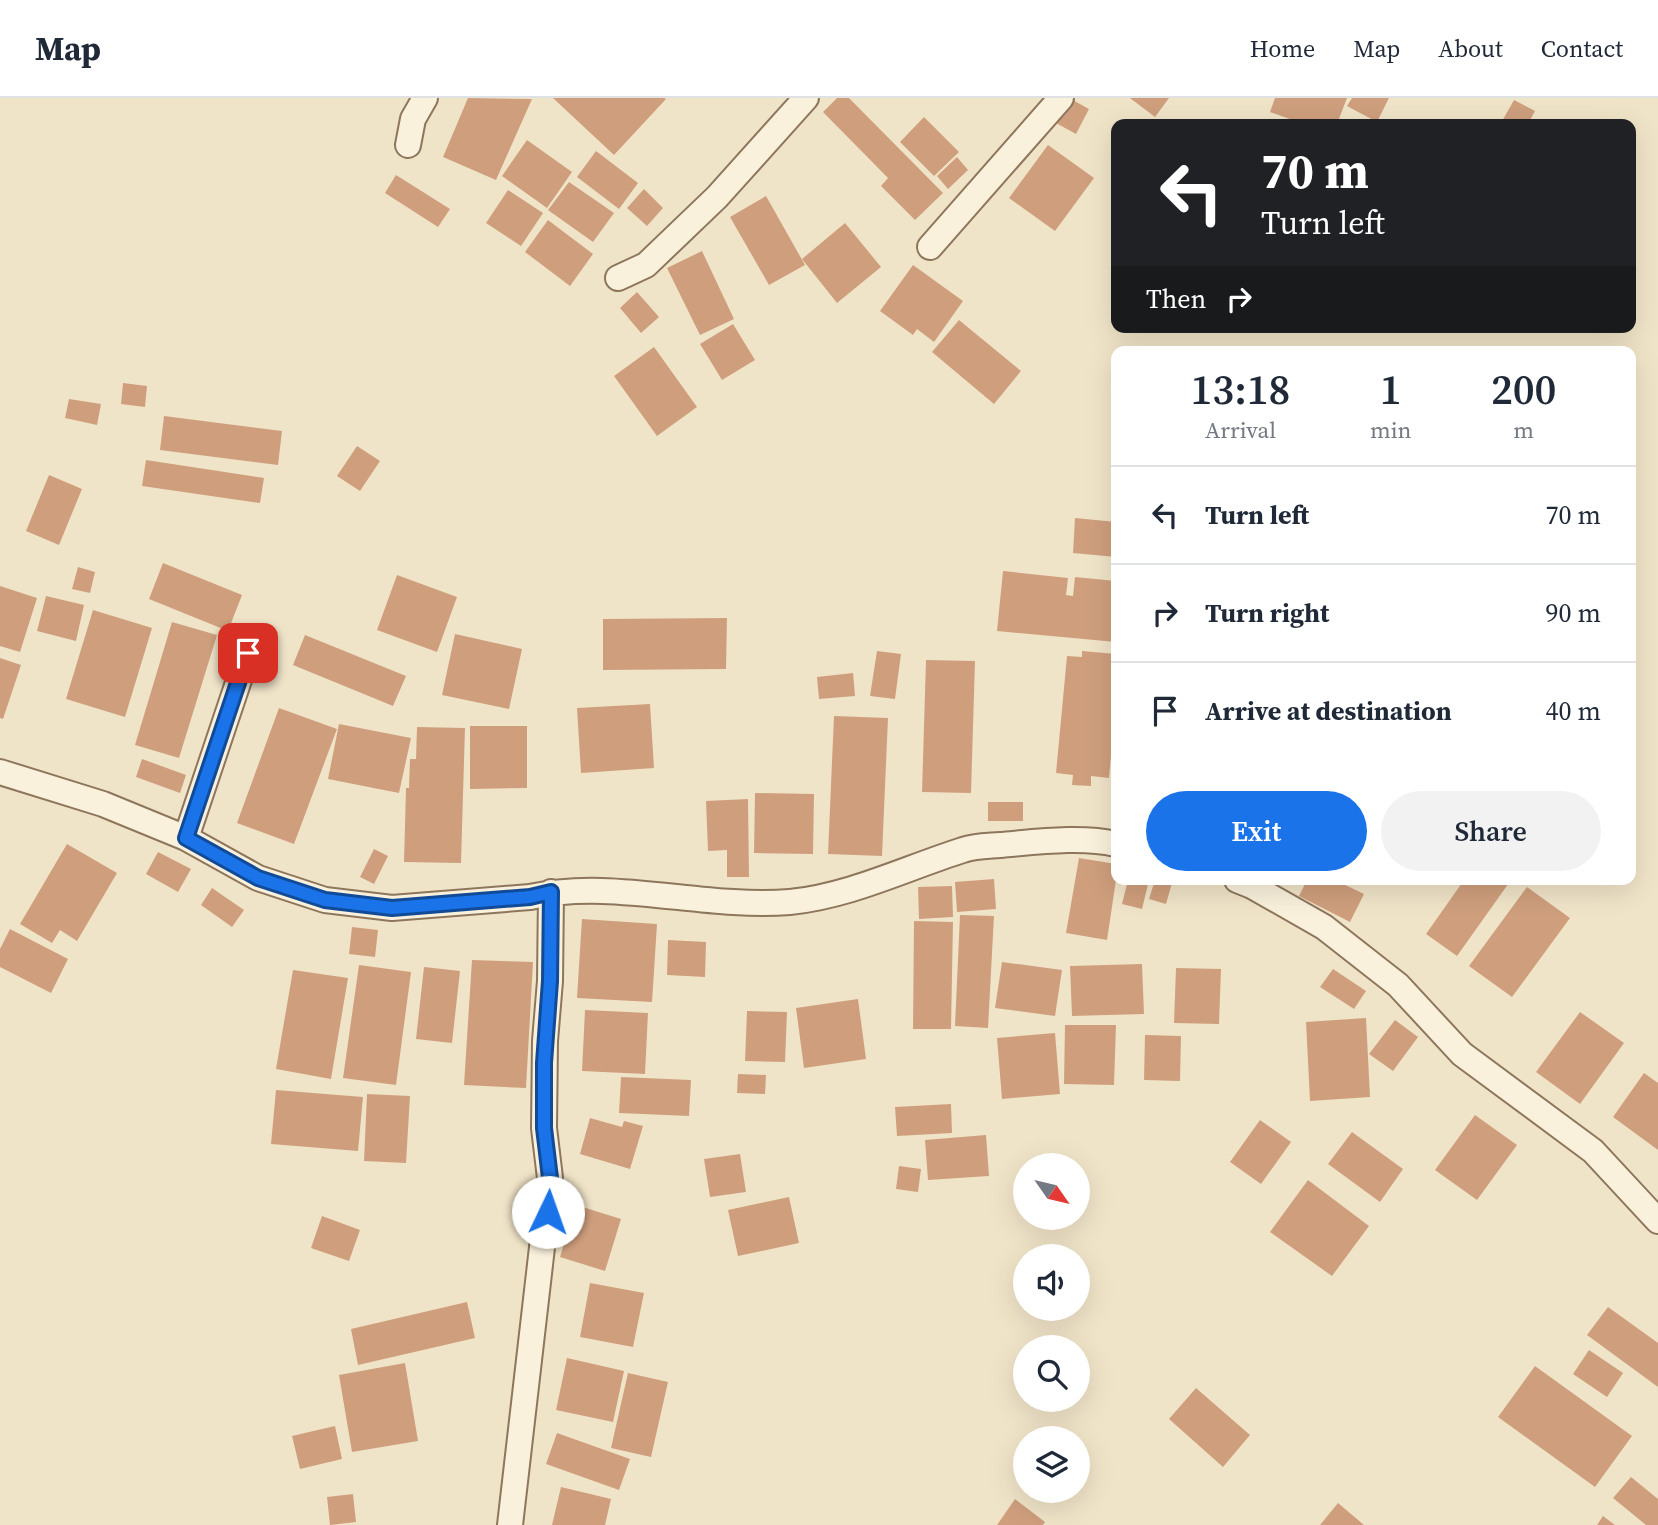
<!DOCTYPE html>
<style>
:root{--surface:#fff;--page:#f2f2f3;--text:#1f2937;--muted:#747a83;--line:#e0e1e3;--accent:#1a73e8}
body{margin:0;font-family:"Source Serif 4",serif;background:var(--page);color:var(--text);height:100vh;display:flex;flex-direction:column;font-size:26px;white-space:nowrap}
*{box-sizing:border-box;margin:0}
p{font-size:23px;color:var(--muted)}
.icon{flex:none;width:38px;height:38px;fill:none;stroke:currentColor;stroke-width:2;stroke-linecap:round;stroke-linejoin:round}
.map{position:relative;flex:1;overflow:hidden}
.panel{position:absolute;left:1111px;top:248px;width:525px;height:539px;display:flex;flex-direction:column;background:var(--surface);border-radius:14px;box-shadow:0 7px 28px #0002}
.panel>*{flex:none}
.guide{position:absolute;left:1111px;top:21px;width:525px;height:214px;border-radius:14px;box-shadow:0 7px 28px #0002;background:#202124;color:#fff;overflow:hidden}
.needle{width:46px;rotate:124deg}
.tools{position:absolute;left:1013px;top:1055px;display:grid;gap:14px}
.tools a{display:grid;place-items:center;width:77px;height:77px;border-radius:50%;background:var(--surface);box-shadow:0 7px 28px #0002;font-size:35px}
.pin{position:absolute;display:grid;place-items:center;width:60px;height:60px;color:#fff;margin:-30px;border-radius:14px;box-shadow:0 4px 10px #0006}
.me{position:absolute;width:77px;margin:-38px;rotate:3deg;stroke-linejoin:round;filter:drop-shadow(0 0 5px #0008)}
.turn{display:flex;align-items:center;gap:24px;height:147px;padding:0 35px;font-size:32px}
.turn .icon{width:91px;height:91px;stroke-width:2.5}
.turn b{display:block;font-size:49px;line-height:60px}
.then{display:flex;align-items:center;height:66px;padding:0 35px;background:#0003;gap:14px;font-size:26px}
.eta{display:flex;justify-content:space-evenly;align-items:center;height:119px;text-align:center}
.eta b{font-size:42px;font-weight:600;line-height:49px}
.cta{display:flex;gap:14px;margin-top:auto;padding:14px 35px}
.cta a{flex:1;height:80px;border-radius:42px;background:var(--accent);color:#fff;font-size:28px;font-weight:600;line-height:80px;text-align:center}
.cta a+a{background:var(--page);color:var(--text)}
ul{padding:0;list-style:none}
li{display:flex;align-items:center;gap:21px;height:98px;padding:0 35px;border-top:2px solid var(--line)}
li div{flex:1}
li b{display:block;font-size:26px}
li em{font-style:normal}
header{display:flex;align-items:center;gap:42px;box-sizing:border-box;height:98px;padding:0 35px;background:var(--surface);border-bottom:2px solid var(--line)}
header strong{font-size:33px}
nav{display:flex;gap:38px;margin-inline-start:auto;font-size:24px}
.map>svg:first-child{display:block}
.building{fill:#cf9f7d}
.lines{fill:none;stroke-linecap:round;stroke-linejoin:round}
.minor-casing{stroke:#8d765c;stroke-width:28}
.minor{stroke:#faf1dc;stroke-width:24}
.route-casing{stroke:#114b97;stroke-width:18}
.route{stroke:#1a73e8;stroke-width:12}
</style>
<header>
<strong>Map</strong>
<nav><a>Home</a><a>Map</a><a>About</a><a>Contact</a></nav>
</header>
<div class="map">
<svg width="1658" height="1427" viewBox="0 0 1658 1427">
<rect width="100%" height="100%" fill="#f0e4c8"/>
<path class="building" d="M468 0 532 1 496 82 443 59Z
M553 0H664L666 1 614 57Z
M837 0H849L943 95 915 122 881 88 888 80 823 14Z
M1069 0 1089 11 1076 36 1056 25Z
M1130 0H1169L1155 19Z
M1275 0H1347L1337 26H1304L1270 14Z
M1352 0H1389L1377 24 1347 8Z
M1514 2 1535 13 1528 26 1501 25Z
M924 19 959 54 934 78 900 44Z
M527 42 572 74 547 110 502 78Z
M1048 47 1094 80 1055 133 1009 100Z
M596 53 638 85 619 111 577 79Z
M957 59 968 72 948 91 937 78Z
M396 77 450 111 438 129 385 95Z
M569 84 614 115 593 144 548 112Z
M644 91 663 110 647 128 627 110Z
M508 92 543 115 521 148 486 125Z
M766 98 805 167 769 187 730 119Z
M548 122 593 156 570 188 525 154Z
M845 125 881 169 837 205 802 161Z
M702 153 734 221 700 237 667 170Z
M913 167 963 203 934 244 917 231 913 237 880 213Z
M637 194 659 219 641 235 620 210Z
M959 222 1021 273 994 306 932 254Z
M733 226 755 262 722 282 700 246Z
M654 249 697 309 657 338 614 278Z
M123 285 147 288 145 309 121 306Z
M69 301 101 306 97 327 65 320Z
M164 318 282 333 278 367 160 352Z
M357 348 380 363 360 393 337 378Z
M146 362 264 380 260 405 142 388Z
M49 377 82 391 59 447 26 433Z
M1075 420 1116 424V459L1073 455Z
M163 465 242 497 228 533 149 501Z
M78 469 95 474 90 495 72 491Z
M1003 473 1068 480 1066 497 1073 498 1075 479 1116 483V544L997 533Z
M397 477 457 499 437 554 377 532Z
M0 488 37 500 20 554 0 548Z
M46 498 84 507 76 543 37 533Z
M93 512 152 530 125 619 66 601Z
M727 520 726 571 603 572V521Z
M172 524 217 537 179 660 135 647Z
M455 536 522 551 509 611 442 597Z
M305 537 406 578 393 608 293 567Z
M877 553 901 556 895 601 870 598Z
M1082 553 1116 556 1114 588H1116V657H1111L1109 680 1091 678V688L1072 687 1073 677 1056 675 1067 558 1082 559Z
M0 560 21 567 3 621 0 620Z
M926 562 975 563 971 695 922 694Z
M853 575 855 598 819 601 817 579Z
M650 606 654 670 581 675 577 610Z
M279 610 337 631 294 746 237 725Z
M834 618 888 620 882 758 828 756Z
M339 626 411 640 399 695 328 681Z
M470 628H527V690L470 691Z
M417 629 465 630 461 765 404 764 406 690H409L410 661H416Z
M142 661 186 677 180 695 136 679Z
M755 695 814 696 813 756 754 755Z
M748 701 749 779H727V752L708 753 706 703Z
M988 704H1023V723H988Z
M67 746 117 775 77 843 60 832 52 845 20 826Z
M374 751 388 758 374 786 360 779Z
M158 754 191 771 178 794 146 776Z
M1079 760 1116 766V782L1107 842 1066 835Z
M994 781 996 811 957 814 955 784Z
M1128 782H1149L1142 811 1122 806Z
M1155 782 1172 785 1166 806 1149 801Z
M1307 782H1335L1364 796 1350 824 1299 798Z
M1464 782H1511L1457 858 1426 836Z
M952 788 953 819 919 821 918 789Z
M1527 789 1570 820 1512 899 1469 868Z
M212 790 244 812 232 829 201 807Z
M960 817 994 818 988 930 955 928Z
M582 821 657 826 652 904 577 900Z
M914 823 953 824 951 931H913Z
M352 829 378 832 375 859 349 856Z
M10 831 68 861 51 895 0 869V851Z
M668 842 706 844 705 879 667 877Z
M472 862 533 864 526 990 464 987Z
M1002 864 1062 872 1055 918 995 910Z
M1142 866 1144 916 1072 918 1070 868Z
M359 867 411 874 396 987 343 980Z
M424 869 460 873 452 945 416 941Z
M1176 870 1221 871 1219 926 1174 925Z
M1333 871 1366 893 1354 911 1320 889Z
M293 872 348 880 331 981 276 971Z
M858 901 866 961 804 970 796 910Z
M585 912 648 915 645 976 582 973Z
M747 913 787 914 785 964 745 963Z
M1580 914 1624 945 1580 1006 1536 974Z
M1366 920 1370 999 1310 1003 1306 924Z
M1395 922 1418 939 1393 973 1369 956Z
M1065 927H1116L1114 987 1064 986Z
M1055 935 1060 996 1002 1001 997 940Z
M1145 937 1181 938 1180 983 1144 982Z
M1644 975 1658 985V1052L1613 1019Z
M738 976 766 977 765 996 737 995Z
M621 979 691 982 689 1018 619 1015Z
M276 992 363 999 358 1053 271 1046Z
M367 996 410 998 406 1065 364 1063Z
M951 1006 952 1035 897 1038 895 1009Z
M1475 1017 1517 1047 1477 1102 1435 1072Z
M590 1020 622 1029 624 1023 643 1028 630 1071 580 1056Z
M1260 1022 1291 1044 1261 1086 1230 1064Z
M1352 1034 1403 1071 1380 1104 1328 1066Z
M986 1037 989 1078 928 1082 925 1042Z
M740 1056 746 1094 710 1099 704 1061Z
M899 1068 921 1071 918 1094 896 1091Z
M1308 1082 1369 1128 1332 1178 1270 1134Z
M789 1099 799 1145 738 1158 728 1112Z
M576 1107 621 1121 605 1173 560 1159Z
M322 1118 360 1132 349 1163 311 1150Z
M590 1185 644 1195 633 1249 580 1239Z
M467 1204 475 1240 358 1267 351 1231Z
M1608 1209 1658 1245V1289L1587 1237Z
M1589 1252 1623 1275 1607 1299 1573 1276Z
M567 1260 624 1273 613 1324 556 1312Z
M405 1265 418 1343 352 1354 339 1277Z
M1535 1268 1632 1338 1595 1389 1498 1319Z
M628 1275 668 1284 651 1359 611 1350Z
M1196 1290 1250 1337 1223 1369 1169 1321Z
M335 1328 342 1361 300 1371 292 1338Z
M557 1335 630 1361 619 1392 546 1366Z
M1631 1379 1658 1401V1427H1646L1613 1400Z
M561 1389 611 1401 605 1427H552Z
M353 1396 356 1424 330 1427 327 1399Z
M1015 1401 1045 1424 1043 1427H997Z
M1338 1405 1364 1427H1320Z
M1603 1418 1615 1427H1597Z"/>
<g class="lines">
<defs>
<path id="minor" d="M408 47 413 21 425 0
M930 149 1061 0
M618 180 646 167 717 99 806 0
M0 674 103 706 186 740 258 780 325 802 392 810 530 799C612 780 704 811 790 804 850 798 906 770 963 752 974 748 988 748 1000 747 1036 744 1081 738 1116 746
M186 740 248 555
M1237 782 1252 788 1324 829 1398 887 1462 956 1593 1053 1658 1123
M510 1427 550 1080 544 1030 545 943 550 883 551 794"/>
</defs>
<use href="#minor" class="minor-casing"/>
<use href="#minor" class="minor"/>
</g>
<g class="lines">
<defs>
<path id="route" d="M248 555 186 740 258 780 325 802 392 810 530 799 551 794 550 883 544 965V1030L550 1080 548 1114"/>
</defs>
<use href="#route" class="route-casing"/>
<use href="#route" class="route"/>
</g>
</svg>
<div class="tools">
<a><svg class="needle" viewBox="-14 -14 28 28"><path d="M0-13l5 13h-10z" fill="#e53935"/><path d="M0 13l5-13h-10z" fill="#747a83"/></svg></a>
<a><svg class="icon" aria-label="sound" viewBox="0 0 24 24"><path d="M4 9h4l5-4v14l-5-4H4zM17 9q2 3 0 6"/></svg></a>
<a><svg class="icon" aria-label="search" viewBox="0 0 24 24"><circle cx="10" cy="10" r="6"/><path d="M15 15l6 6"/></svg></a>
<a><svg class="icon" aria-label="layers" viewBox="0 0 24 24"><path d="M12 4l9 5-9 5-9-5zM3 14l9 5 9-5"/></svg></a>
</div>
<div class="pin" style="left:248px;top:555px;background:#d93025"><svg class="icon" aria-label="arrive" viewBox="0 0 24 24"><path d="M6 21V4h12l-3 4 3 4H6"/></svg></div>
<svg class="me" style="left:548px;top:1114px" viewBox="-20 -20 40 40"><circle r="19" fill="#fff"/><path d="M0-13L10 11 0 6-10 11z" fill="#1a73e8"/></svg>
<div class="guide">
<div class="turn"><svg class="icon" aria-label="left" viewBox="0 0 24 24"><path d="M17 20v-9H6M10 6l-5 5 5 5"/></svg><div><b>70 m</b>Turn left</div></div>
<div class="then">Then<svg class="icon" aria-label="right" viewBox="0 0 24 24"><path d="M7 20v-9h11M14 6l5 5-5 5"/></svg></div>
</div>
<section class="panel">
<div class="eta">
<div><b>13:18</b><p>Arrival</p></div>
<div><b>1</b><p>min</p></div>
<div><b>200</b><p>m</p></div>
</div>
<ul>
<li><svg class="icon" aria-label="left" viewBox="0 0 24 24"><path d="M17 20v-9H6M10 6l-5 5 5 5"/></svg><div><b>Turn left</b></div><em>70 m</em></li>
<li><svg class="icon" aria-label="right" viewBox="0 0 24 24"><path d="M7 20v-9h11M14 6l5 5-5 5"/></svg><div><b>Turn right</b></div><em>90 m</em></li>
<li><svg class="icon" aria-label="arrive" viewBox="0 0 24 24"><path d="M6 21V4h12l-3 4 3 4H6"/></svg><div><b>Arrive at destination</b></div><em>40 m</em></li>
</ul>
<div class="cta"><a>Exit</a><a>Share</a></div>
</section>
</div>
